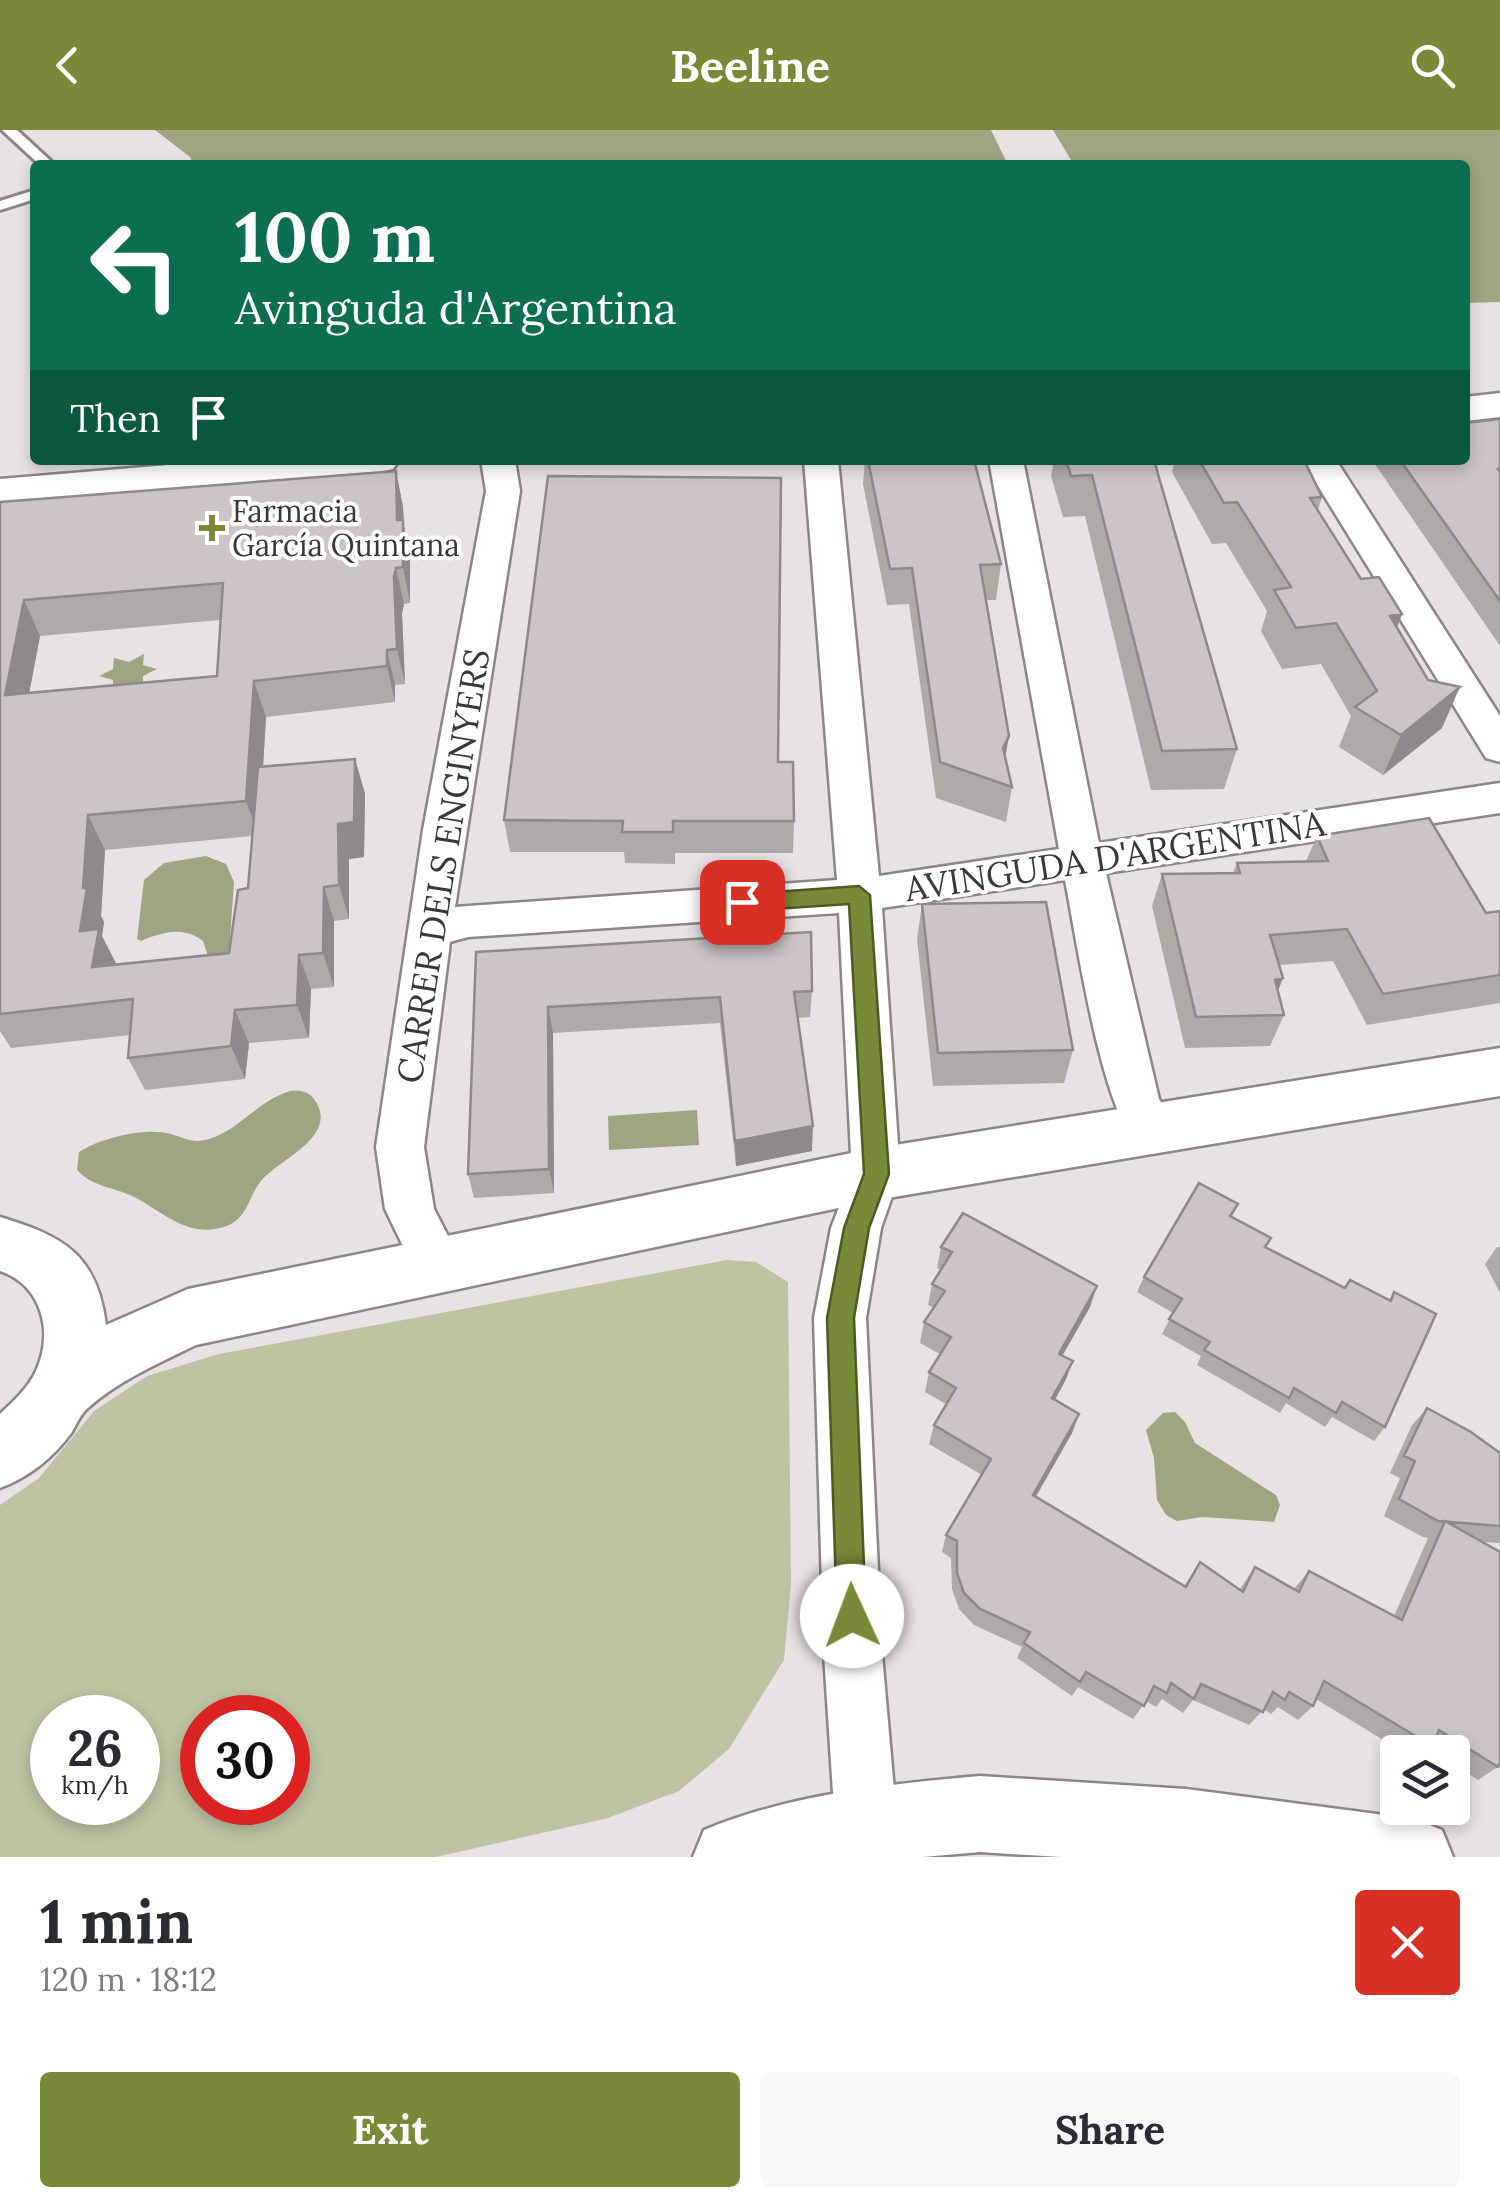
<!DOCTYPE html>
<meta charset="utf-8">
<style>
:root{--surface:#fff;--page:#f7f7f7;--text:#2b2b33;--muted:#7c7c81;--accent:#798938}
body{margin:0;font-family:Lora,serif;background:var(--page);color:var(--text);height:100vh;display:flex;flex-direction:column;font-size:38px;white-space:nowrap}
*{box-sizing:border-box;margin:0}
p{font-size:32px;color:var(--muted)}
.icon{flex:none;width:55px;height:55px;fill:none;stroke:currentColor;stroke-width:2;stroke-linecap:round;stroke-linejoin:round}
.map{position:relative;height:1727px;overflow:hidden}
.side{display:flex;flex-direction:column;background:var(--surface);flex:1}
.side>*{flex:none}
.banner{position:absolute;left:30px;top:30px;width:1440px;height:305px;border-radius:10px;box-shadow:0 5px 15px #0003;background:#0b6e4f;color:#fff;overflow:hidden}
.controls{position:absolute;left:1380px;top:1605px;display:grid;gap:20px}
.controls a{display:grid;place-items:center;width:90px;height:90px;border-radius:10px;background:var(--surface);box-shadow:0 5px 15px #0003;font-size:50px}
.speed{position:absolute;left:30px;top:1565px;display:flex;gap:20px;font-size:50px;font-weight:700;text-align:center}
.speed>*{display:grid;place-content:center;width:130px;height:130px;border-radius:50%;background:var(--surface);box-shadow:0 5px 15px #0003;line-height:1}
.speed small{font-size:25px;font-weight:400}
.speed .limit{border:15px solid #d22;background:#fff;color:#111}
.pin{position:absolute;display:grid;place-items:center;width:85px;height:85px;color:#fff;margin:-42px;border-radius:20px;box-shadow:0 5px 15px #0006}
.me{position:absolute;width:110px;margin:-55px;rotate:358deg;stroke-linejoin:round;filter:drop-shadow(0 0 8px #0008)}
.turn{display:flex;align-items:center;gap:35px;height:210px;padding:0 40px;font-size:45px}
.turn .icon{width:130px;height:130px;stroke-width:2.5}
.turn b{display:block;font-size:70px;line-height:85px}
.then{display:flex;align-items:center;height:95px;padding:0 40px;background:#0003;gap:20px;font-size:38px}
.round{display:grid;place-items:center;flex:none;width:105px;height:105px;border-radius:10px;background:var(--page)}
.overview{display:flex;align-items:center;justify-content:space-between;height:170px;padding:0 40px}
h1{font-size:60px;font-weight:700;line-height:75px}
.primary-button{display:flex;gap:20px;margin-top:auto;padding:20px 40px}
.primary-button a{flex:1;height:115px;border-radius:10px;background:var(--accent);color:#fff;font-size:40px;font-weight:700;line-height:115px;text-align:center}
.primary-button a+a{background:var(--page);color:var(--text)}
header{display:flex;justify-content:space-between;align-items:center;height:130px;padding:0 40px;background:var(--accent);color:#fff;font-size:45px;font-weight:700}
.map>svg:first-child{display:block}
.green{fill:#bcc4a3;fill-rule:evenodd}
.water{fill:#9da680}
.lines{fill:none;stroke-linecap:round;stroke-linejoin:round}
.service-casing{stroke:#8d8688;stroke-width:6}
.minor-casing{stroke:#8d8688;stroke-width:5}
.tertiary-casing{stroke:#8d8688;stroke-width:5}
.secondary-casing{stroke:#8d8688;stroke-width:5}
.service{fill:#fff;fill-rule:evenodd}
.minor{fill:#fff;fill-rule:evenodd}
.tertiary{fill:#fff;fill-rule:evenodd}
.secondary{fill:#fff;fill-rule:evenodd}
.wall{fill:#afa9aa;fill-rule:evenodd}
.shaded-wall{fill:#8f898b}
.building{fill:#ccc4c6;stroke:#8f898b;stroke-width:2.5;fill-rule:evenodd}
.route{fill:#798938;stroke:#4f5924;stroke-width:2.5}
.poi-dot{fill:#798938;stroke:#fff;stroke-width:4}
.labels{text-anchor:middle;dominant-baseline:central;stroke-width:8;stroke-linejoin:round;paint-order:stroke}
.far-poi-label{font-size:30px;fill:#3b3839;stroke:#fff;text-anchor:start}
.street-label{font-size:35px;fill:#3b3839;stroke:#fff}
</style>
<header><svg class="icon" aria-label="back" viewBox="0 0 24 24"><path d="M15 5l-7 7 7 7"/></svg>Beeline<svg class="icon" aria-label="search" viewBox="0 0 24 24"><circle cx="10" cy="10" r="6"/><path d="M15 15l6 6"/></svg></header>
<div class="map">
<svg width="1500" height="1727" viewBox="0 0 1500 1727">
<rect width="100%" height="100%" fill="#e9e2e4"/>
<path class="green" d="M727 1130 756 1132 788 1152 791 1453 784 1530 729 1619 679 1661 608 1688 436 1727H0V1375L39 1348 94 1281 147 1246 219 1224ZM52 1588H138V1672H52ZM202 1588H288V1672H202Z"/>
<path class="water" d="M155 0H991L1008 35H194L190 27Z
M1053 0H1500V172L1465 173V35H1074Z
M144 524 143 535 157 539 143 546V558L127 554 113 562V550L99 546 113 539 114 528 129 532Z
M206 726 226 734 234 752 228 837 209 829 203 811C183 796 163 802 141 811L137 809 144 750 164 733Z
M290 961C301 960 310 961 316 972 338 1008 277 1030 260 1052 249 1067 247 1087 229 1095 192 1110 168 1086 138 1069 117 1057 95 1059 77 1040L79 1022C101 1008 145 997 171 1004 185 1008 193 1014 209 1009 239 1000 259 970 290 961Z
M697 980 699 1015 609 1020 608 986Z
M1175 1282 1185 1292 1195 1313 1276 1365 1280 1375 1274 1392 1202 1387 1177 1391 1166 1385 1157 1370 1154 1328 1146 1300 1163 1283Z"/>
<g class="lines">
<defs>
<path id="service" d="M2 0H17L55 35H40Z
M35 60V69L0 80V71Z"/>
<path id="minor" d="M481 330H515L520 361 455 777 837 750 804 330H838L879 746 1059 719 989 330H1023L1099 713 1500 653V683L1106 743 1159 969 1180 1001 1173 1015C1160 1020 1148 1023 1137 1013 1101 979 1076 806 1065 750L882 778 900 1044 881 1098 866 1188 882 1524 897 1694 888 1716 866 1725 844 1716 835 1694 824 1524 814 1188 831 1098 852 1044 839 783 468 807 450 812 424 1017 434 1079 463 1135 456 1151 438 1158 420 1151 385 1079 376 1017 423 700 486 361Z
M1302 330H1336L1500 586V632L1486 628Z"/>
<path id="tertiary" d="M1500 263V287L1465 291V267Z
M228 330H399L393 339 378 342 0 375V349Z
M1500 918V966L876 1070 196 1215C159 1233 120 1250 89 1277 81 1283 77 1293 72 1302 53 1328 29 1347 0 1358V1284C13 1272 29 1257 36 1241 54 1202 42 1155 0 1141V1087C63 1106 97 1124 106 1195L188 1159 876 1018Z"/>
<path id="secondary" d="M980 1646 1186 1659 1415 1689 1442 1700 1453 1727H1060L980 1722 923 1727H693L704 1700C791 1664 887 1654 980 1646Z"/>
</defs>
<use href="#service" class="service-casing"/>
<use href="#minor" class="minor-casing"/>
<use href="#tertiary" class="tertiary-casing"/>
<use href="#secondary" class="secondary-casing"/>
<use href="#service" class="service"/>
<use href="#minor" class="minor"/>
<use href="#tertiary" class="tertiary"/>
<use href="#secondary" class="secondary"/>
</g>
<path class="wall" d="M1500 289V516L1372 330H1465Z
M865 330H868L1001 434 996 470H986L1006 629 1012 657 1006 692 936 668 909 474 887 475 863 354Z
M1054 330H1154L1237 619 1224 659 1151 660 1085 386 1063 387 1051 346Z
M1175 330H1199L1322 367 1318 380 1361 449 1402 484 1397 498 1442 598 1383 645 1339 617 1351 586 1321 534 1282 539 1261 501 1267 481 1226 413 1212 414 1172 342Z
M396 341 403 377 404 396 410 427V473L404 474 402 483 405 554 395 555V572L266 587 263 637 355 629 365 664 364 727 349 729V789L334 791V857L311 859 309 908 249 913 245 949 145 960 128 928 130 905 11 918 0 901V372ZM220 490 217 546 29 563 40 506ZM252 706 248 758 229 823 115 834 102 806 104 792 101 786 105 720Z
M778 632 794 691 793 723H675V734L625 733 624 722H510L504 690Z
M1317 706 1486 783 1500 781V873L1367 895 1333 831 1279 835 1283 848 1278 861 1284 885 1270 916 1185 918 1152 776 1162 744 1233 743 1237 733 1306 731Z
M922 774 1073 920 1064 953 933 956 917 809Z
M476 822 812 861 810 887 798 888 812 1021 736 1036 720 893 553 903 554 1063 474 1068 468 1044Z
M1238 1074 1232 1087 1266 1118 1345 1158 1389 1170 1394 1162 1385 1297 1374 1311 1332 1287 1325 1297 1286 1273 1280 1283 1197 1235 1201 1226 1162 1204 1173 1183 1137 1162 1144 1147Z
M941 1117 1090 1177 1062 1226 1073 1231 1065 1251 1055 1270 1079 1284 1072 1303 1036 1367 1184 1456 1200 1432 1240 1459 1255 1437 1294 1459 1309 1441 1394 1486 1428 1408 1423 1407 1384 1386 1400 1348 1390 1343 1412 1295 1427 1278 1500 1323V1413L1483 1412 1498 1637 1478 1650 1452 1633V1622H1436L1429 1618 1423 1622H1403L1316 1569 1313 1576 1298 1590 1278 1577 1271 1584 1264 1579 1249 1595 1193 1570 1183 1583 1162 1569 1156 1577 1146 1571 1133 1589 1078 1557 1072 1566 1017 1528 1022 1517 974 1495 959 1479 952 1459 951 1428 942 1422 946 1405 982 1345 929 1314 934 1295 946 1274 925 1262 929 1242 940 1224 920 1213 924 1192 934 1178 928 1175 932 1154 941 1140 937 1138Z
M1497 1117H1500V1163L1485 1134Z"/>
<path class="shaded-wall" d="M396 341 403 377 404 396 410 427V473L403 437 397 390Z
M396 438 404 474 402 483 405 554 397 519 394 447Z
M24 470 40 506 22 601 5 565Z
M1402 484 1386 525 1390 486Z
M387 520 395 555V572L387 536Z
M254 551 266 587 259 706 246 671Z
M1460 557 1442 598 1383 645 1401 605Z
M1009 606 1003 641 997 653 1003 618Z
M355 629 365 664 364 727 349 729V789L339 755 338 694Z
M88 685 105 720 101 786 104 792 102 806 116 833 110 870 92 837 80 801Z
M324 757 334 791V857L323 823Z
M299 825 311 859 309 908 297 875Z
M1283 848 1270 879 1275 850Z
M548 877 553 903 554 1063 549 1039Z
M235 880 249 913 245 949 231 916Z
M813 996 812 1021 736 1036 735 1011Z
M1097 1156 1090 1177 1052 1244 1059 1224Z
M1073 1231 1065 1251 1045 1288 1052 1268Z
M1079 1284 1072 1303 1026 1383 1033 1365Z"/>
<path class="building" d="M1500 289V339H1498L1500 342V471L1400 330H1465V293Z
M868 330H974L1001 434 980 435 1009 606 1003 618 1012 657 940 632 912 438 890 439Z
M1066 330H1154L1237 619 1162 621 1092 345 1071 346Z
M1199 330H1304L1322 367 1310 368 1361 449 1379 447 1402 484 1390 486 1428 550 1460 557 1401 605 1355 577 1377 561 1336 493 1296 498 1274 460 1291 457 1237 372 1224 373Z
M396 341 397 390H403V437L396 438 394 447 397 519 387 520V536L254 551 246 671 88 685 83 758H87L80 801 99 799 92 837 229 823 238 760 248 758 258 637 355 629 354 692 338 694 339 755 324 757 323 823 299 825 297 875 235 880 231 916 128 928 133 869 0 884V372ZM223 453 217 546 5 565 24 470Z
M548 346 781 348 778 632H793L794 691H673V702H622L623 691 504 690Z
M1429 688 1486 783 1500 781V845L1383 864 1347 799 1270 805 1283 848 1275 850 1284 885 1196 887 1162 744 1240 743 1237 733 1328 731 1317 706Z
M1046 772 1073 920 938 923 922 774Z
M811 802 812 861 794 862 813 996 735 1011 720 867 548 877 549 1039 468 1044 476 822Z
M1199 1053 1238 1074 1230 1086 1271 1108 1265 1117 1345 1158 1350 1150 1391 1171 1394 1162 1436 1184 1385 1297 1342 1272 1336 1283 1294 1258 1289 1268 1204 1220 1210 1212 1169 1189 1182 1169 1144 1147Z
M963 1083 1097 1156 1059 1224 1073 1231 1052 1268 1079 1284 1033 1365 1186 1457 1200 1432 1243 1462 1255 1437 1299 1462 1309 1441 1402 1490 1445 1391 1500 1422V1632L1498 1637 1439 1600 1432 1616 1324 1551 1313 1576 1289 1562 1285 1570 1273 1562 1263 1582 1201 1554 1194 1569 1171 1553 1167 1563 1154 1556 1144 1576 1086 1542 1080 1552 1024 1513 1030 1502 980 1479 964 1463 957 1443V1411L946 1405 991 1329 934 1295 956 1258 929 1242 951 1207 924 1192 945 1161 932 1154 952 1122 941 1117Z
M1427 1278 1471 1302 1500 1323V1396L1438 1391 1399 1369 1415 1331 1404 1326Z"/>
<path class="route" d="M859 756 870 765 889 1044 869 1098 854 1188 866 1486 862 1497 852 1501 841 1497 837 1486 827 1188 844 1098 864 1044 849 774 742 781 731 772 742 764Z"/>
<path class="poi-dot" d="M207 383h10v10h10v10h-10v10h-10v-10h-10v-10h10z"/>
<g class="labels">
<g class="far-poi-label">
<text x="232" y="381">Farmacia<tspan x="232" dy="34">García Quintana</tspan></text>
</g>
<g class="street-label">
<text transform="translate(1115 726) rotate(-9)">AVINGUDA D'ARGENTINA</text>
<text transform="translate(443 736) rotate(-81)">CARRER DELS ENGINYERS</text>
</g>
</g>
</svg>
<div class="controls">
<a><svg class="icon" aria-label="layers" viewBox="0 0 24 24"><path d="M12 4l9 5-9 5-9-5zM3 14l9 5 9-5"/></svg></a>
</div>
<div class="speed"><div>26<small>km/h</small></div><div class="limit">30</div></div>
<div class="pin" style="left:742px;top:772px;background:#d93025"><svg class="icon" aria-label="arrive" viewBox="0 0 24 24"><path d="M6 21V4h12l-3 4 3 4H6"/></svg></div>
<svg class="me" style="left:852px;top:1486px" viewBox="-20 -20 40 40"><circle r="19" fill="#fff"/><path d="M0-13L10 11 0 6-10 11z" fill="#798938"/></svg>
<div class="banner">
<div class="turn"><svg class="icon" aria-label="left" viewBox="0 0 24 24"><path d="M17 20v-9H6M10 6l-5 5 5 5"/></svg><div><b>100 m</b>Avinguda d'Argentina</div></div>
<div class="then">Then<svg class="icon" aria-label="arrive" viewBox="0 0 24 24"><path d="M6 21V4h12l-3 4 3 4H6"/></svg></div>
</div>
</div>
<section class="side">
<div class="overview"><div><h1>1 min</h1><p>120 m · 18:12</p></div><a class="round" style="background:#d93025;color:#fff"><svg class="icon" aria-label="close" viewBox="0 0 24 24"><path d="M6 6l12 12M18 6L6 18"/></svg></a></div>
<div class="primary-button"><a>Exit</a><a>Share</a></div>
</section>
